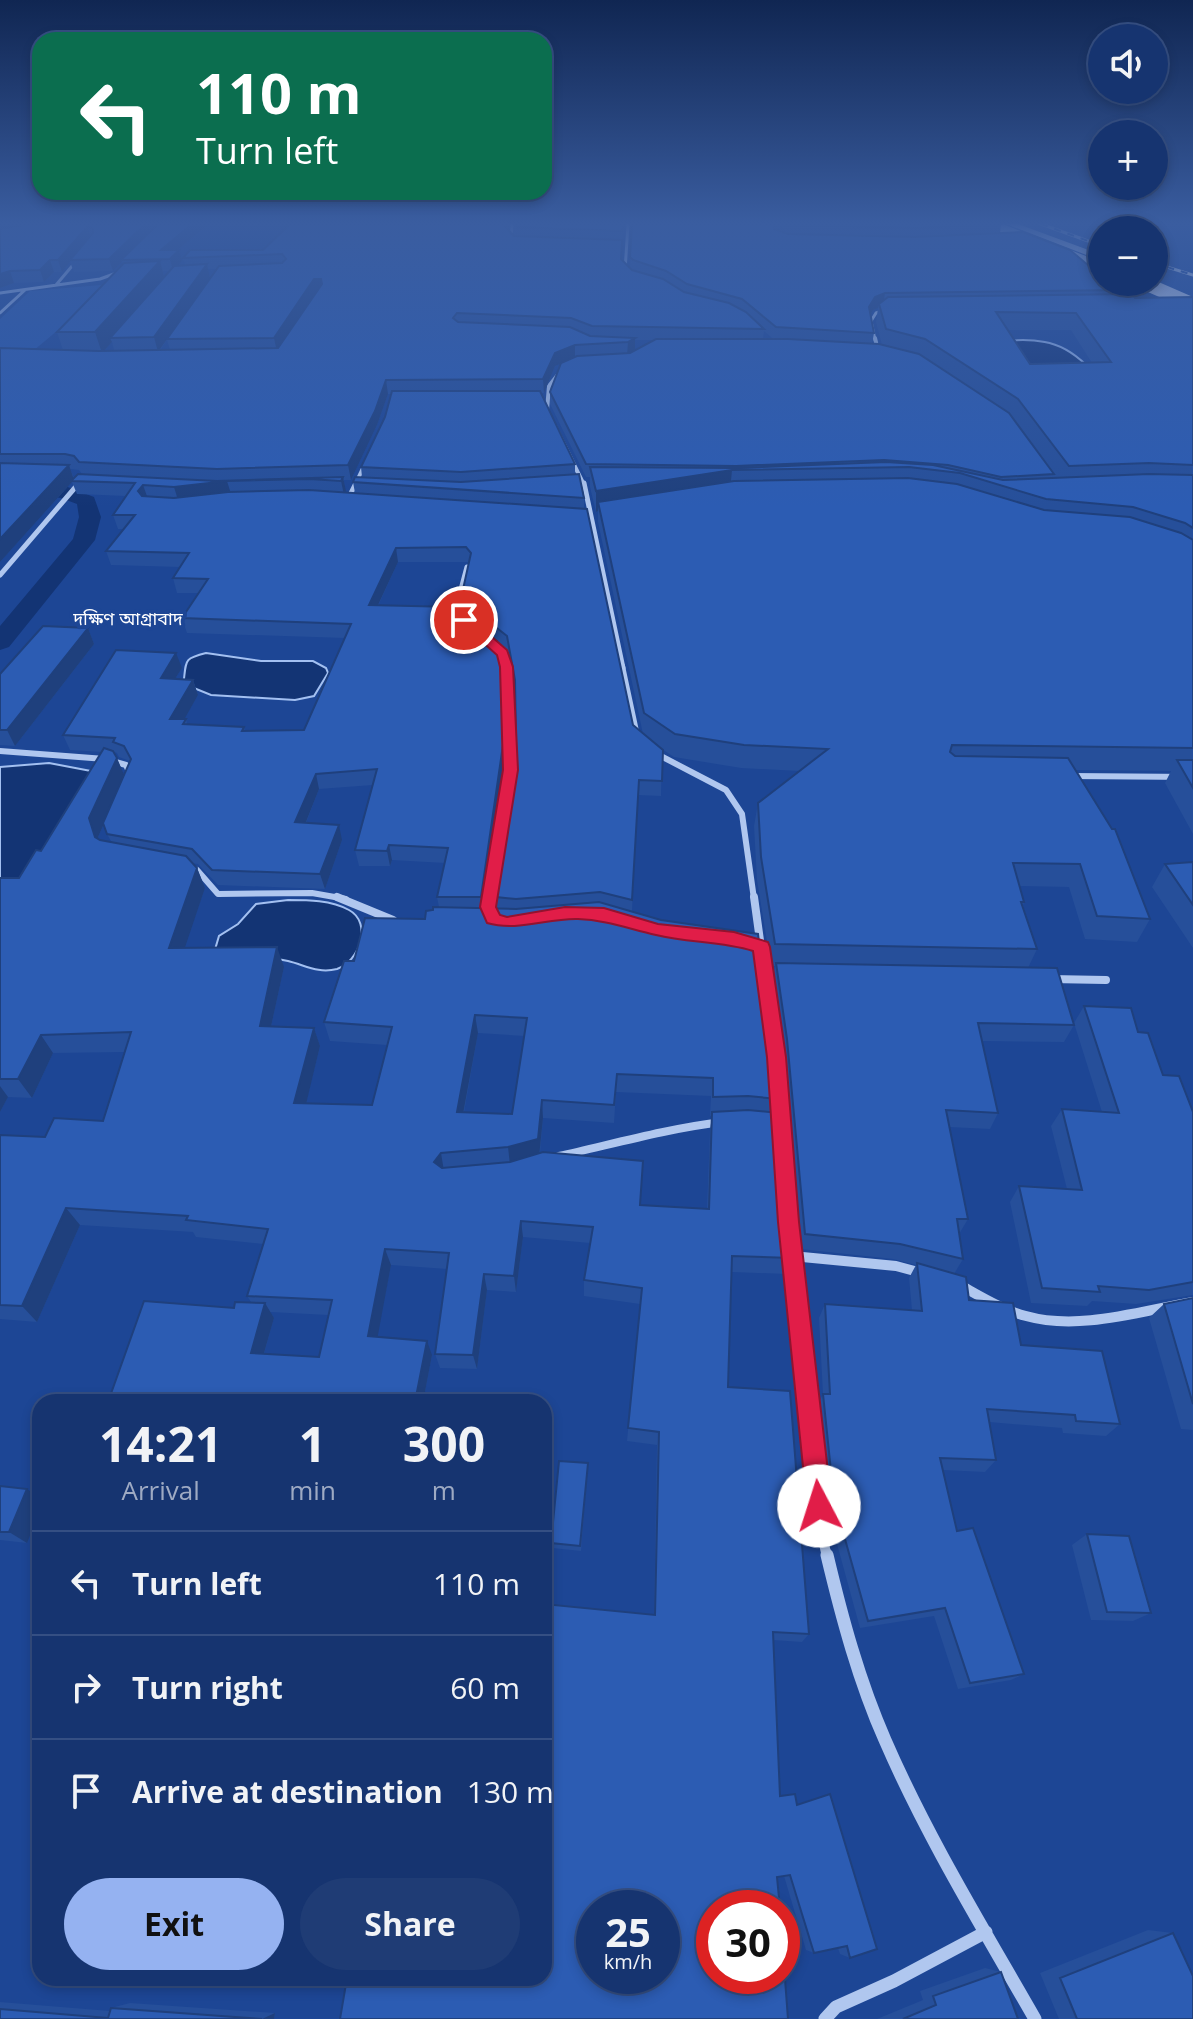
<!DOCTYPE html>
<meta charset="utf-8">
<style>
:root{--surface:#163470;--page:#1f3c75;--text:#f1f3f6;--muted:#9eaac3;--line:#354f83;--accent:#95b2f1}
body{margin:0;font-family:"Open Sans","Noto Sans Bengali",sans-serif;background:var(--page);color:var(--text);height:100vh;display:flex;flex-direction:column;font-size:30px;white-space:nowrap}
*{box-sizing:border-box;margin:0}
p{font-size:26px;color:var(--muted)}
.icon{flex:none;width:44px;height:44px;fill:none;stroke:currentColor;stroke-width:2;stroke-linecap:round;stroke-linejoin:round}
.map{position:relative;flex:1;overflow:hidden}
.panel{position:absolute;left:32px;top:1394px;width:520px;height:592px;display:flex;flex-direction:column;background:var(--surface);border-radius:24px;box-shadow:0 4px 12px #0003,0 0 0 2px var(--line)}
.panel>*{flex:none}
.top-card{position:absolute;left:32px;top:32px;width:520px;height:168px;border-radius:24px;box-shadow:0 4px 12px #0003,0 0 0 2px var(--line);background:#0b6e4f;color:#fff;overflow:hidden}
.tools{position:absolute;left:1088px;top:24px;display:grid;gap:16px}
.tools a{display:grid;place-items:center;width:80px;height:80px;border-radius:50%;background:var(--surface);box-shadow:0 4px 12px #0003,0 0 0 2px var(--line);font-size:40px}
.speed{position:absolute;left:576px;top:1890px;display:flex;gap:16px;font-size:40px;font-weight:700;text-align:center}
.speed>*{display:grid;place-content:center;width:104px;height:104px;border-radius:50%;background:var(--surface);box-shadow:0 4px 12px #0003,0 0 0 2px var(--line);line-height:1}
.speed small{font-size:20px;font-weight:400}
.speed .limit{border:12px solid #d22;background:#fff;color:#111}
.pin{position:absolute;display:grid;place-items:center;width:68px;height:68px;color:#fff;margin:-34px;border:4px solid #fff;border-radius:50%;box-shadow:0 2px 8px #0007}
.me{position:absolute;width:88px;margin:-44px;rotate:355deg;stroke-linejoin:round;filter:drop-shadow(0 0 6px #0008)}
.turn{display:flex;align-items:center;gap:28px;height:168px;padding:0 32px;font-size:36px}
.turn .icon{width:104px;height:104px;stroke-width:2.5}
.turn b{display:block;font-size:56px;line-height:68px}
.eta{display:flex;justify-content:space-evenly;align-items:center;height:136px;text-align:center}
.eta b{font-size:48px;font-weight:700;line-height:56px}
.primary-button{display:flex;gap:16px;margin-top:auto;padding:16px 32px}
.primary-button a{flex:1;height:92px;border-radius:48px;background:var(--accent);color:#111;font-size:32px;font-weight:700;line-height:92px;text-align:center}
.primary-button a+a{background:var(--page);color:var(--text)}
ul{padding:0;list-style:none}
li{display:flex;align-items:center;gap:24px;height:104px;padding:0 32px;border-top:2px solid var(--line)}
li div{flex:1}
li b{display:block;font-size:30px}
li em{font-style:normal}
.map>svg:first-child{display:block}
.green{fill:#2657ae}
.water{fill:#133474;stroke:#a3c0f1;stroke-width:2}
.lines{fill:none;stroke-linecap:round;stroke-linejoin:round}
.canal{fill:#133474;fill-rule:evenodd}
.minor-far6{stroke:#b0c7ef;stroke-width:3}
.minor-far5{stroke:#b0c7ef;stroke-width:4}
.minor-far4{stroke:#b0c7ef;stroke-width:5}
.minor-far3{stroke:#b0c7ef;stroke-width:6}
.minor-far2{stroke:#b0c7ef;stroke-width:8}
.minor-far1{stroke:#b0c7ef;stroke-width:10}
.minor{stroke:#b0c7ef;stroke-width:13}
.trunk{fill:#fcfcff;fill-rule:evenodd}
.rail-casing{stroke:#fff;stroke-width:3}
.rail{stroke:#1d4695;stroke-width:2;stroke-dasharray:7;stroke-linecap:butt}
.trunk-bridge{stroke:#fcfcff;stroke-width:9}
.wall{fill:#264f9a;fill-rule:evenodd}
.shaded-wall{fill:#1f407d}
.building{fill:#2c5cb3;stroke:#1f407d;stroke-width:2;fill-rule:evenodd}
.route{fill:#e11d48;stroke:#92132f;stroke-width:2}
.labels{text-anchor:middle;dominant-baseline:central;stroke-width:8;stroke-linejoin:round;paint-order:stroke}
.far-neighbourhood-label{font-size:18px;fill:#fff;stroke:#1d4695}
</style>
<div class="map">
<svg width="1193" height="2019" viewBox="0 0 1193 2019">
<rect width="100%" height="100%" fill="#1d4695"/>
<path class="green" d="M113 284 27 356H0V319L30 291Z"/>
<path class="water" d="M982 341C1029 341 1056 332 1091 370L1080 376 948 347Z
M206 653 261 661H313L326 668 328 673 314 696 295 700 211 695 179 682 184 679C186 660 185 658 206 653Z
M49 763 91 771 38 874 0 893V767Z
M288 900C308 900 331 900 349 910 373 923 359 962 337 969 318 974 305 965 288 961 265 956 238 956 214 953L219 936 238 924 256 904Z"/>
<g class="lines">
<path class="canal" d="M0 477 65 486 94 497 101 517 95 540 9 647 0 650V626L73 539 79 517 77 504 61 498 0 489Z"/>
<path class="minor-far6" d="M511 240 512 224
M625 271 628 224
M56 285 78 259
M0 293 100 279 122 271
M0 313 25 290
M875 340 871 321 876 313 885 310"/>
<path class="minor-far5" d="M875 338 878 351
M547 410 549 386 564 367
M555 426 584 485
M77 485 80 482
M355 485 365 464"/>
<path class="minor-far4" d="M584 483 623 668
M348 499 356 483
M0 575 79 483
M461 614 459 597 467 567
M491 643 503 653 506 668"/>
<path class="minor-far3" d="M622 666 637 736
M0 751 105 759 126 765 131 776
M655 753 726 790 742 814 754 899
M1070 776 1193 777
M189 868 197 870 218 894 312 893 346 899
M489 899 509 787 511 753 506 666"/>
<path class="minor-far2" d="M337 897 393 920
M490 897 488 907 492 916
M754 897 776 1057 786 1190
M1050 979 1106 980
M559 1156C613 1144 666 1129 721 1122"/>
<path class="minor-far1" d="M786 1188 822 1535 827 1557
M792 1256 896 1266 922 1273
M958 1284C980 1296 1002 1310 1026 1316 1079 1331 1140 1311 1193 1302"/>
<path class="minor" d="M827 1555C842 1618 859 1681 885 1740 927 1837 983 1928 1035 2019
M825 2019 836 2007 894 1981 986 1932"/>
<path class="trunk" d="M1006 224H1018L1102 255V261Z
M1154 280 1193 297V303L1146 282Z"/>
<defs>
<path id="rail" d="M1041 224 1102 246
M1154 263 1193 275"/>
</defs>
<use href="#rail" class="rail-casing"/>
<use href="#rail" class="rail"/>
<path class="trunk-bridge" d="M990 224 1102 267
M1136 282 1193 307"/>
</g>
<path class="wall" d="M0 224H150L151 231 208 224 178 250 182 261 178 266 185 265 183 258 263 250 290 224H509L507 229 515 236 514 234V224H624L621 260 630 268 632 224 774 229 782 232V224H1001L1000 233 1101 277 1124 290 1122 294 1135 298 1193 297V834L1165 783 1171 771 1076 770 1150 919 1137 942 1085 939 1069 887 1020 886 1024 902 1023 905 1037 949 1028 968 1074 1025 1064 1042 982 1041 998 1113 990 1129 949 1127 968 1219 959 1234 963 1259 954 1274 969 1300 1021 1345 1120 1424 1106 1436 1063 1433 1062 1428 989 1422 996 1460 985 1472 943 1470 957 1531 1024 1674 1011 1680 958 1689 934 1616 860 1628 828 1511 817 1407 823 1394 819 1318 825 1304 912 1310 909 1278 916 1265 893 1259 800 1249 783 1056 772 980 775 966H771L757 880 754 826 758 803 799 771 741 768 674 757 662 749 661 796 638 795 632 911 778 1099 774 1113 791 1258 786 1274 732 1272 728 1387 809 1634 802 1642 773 1640 780 1796 797 1805 850 1958 840 1954 838 1948 814 1953 806 1950 784 1876 777 1877 544 1978 654 1615 657 1445 627 1441 640 1304 584 1296V1280L590 1243 523 1237 516 1292 487 1290 477 1369 440 1368 435 1354 447 1269 391 1265 377 1337 432 1355 423 1402H108L234 1308 251 1302 247 1296 263 1244 196 1237 193 1232 80 1225 37 1322 0 1319V1135L45 1137 103 1121 125 1052 53 1053 32 1098 8 1097 0 1112V878H19L41 851 102 752 70 750 63 735 182 668 175 679 193 680 198 695 184 719H186L187 724 244 727 245 731 304 730 345 638 187 633 182 618 199 593H177L173 578 180 567 111 565 106 551 124 529H118L113 515 126 496 77 494 72 482 0 562V348L63 350 57 332 123 265 122 262 113 271 74 272 70 262 62 272H54L44 282 14 283 0 288ZM208 269H217L210 278ZM163 271H170L164 277ZM878 308 876 322 882 345 872 344 874 333 870 314 873 310ZM1008 330H1071L1092 363 1030 364ZM764 331 771 337 773 339H763ZM167 340 170 350H160ZM635 340H653L635 351ZM112 342 114 350 104 351ZM560 364 550 392V404L586 477H590V487L596 512 598 511V522L643 734 633 725 584 509V498L575 474V464L541 393H544L555 366ZM388 394H391L385 417 361 467 362 477 353 482 355 493 345 492 344 480H351L377 425ZM70 469 79 470 82 474 74 478ZM398 562H467L469 563 462 594 464 609 480 628 471 621 378 606ZM497 642 508 651 515 690 516 739 494 879 497 908H483L505 753 504 696ZM114 752 117 753 119 757 130 761 124 775ZM373 785 355 850 359 866H390L392 860 445 863 437 897 439 907 433 910 425 919 354 961 324 1022 330 1041 387 1045 372 1105 306 1103 320 1046 314 1028 271 1027 284 967 184 948 205 888 197 868 192 863 198 864 218 885 325 889 342 840 306 823 319 789ZM104 824 107 834 112 843 99 840 98 837ZM478 1033 524 1036 512 1114 464 1112ZM616 1092 711 1096 710 1116H712L710 1130 707 1209 640 1205 540 1153 543 1118 614 1123ZM270 1312 328 1315 319 1357 264 1354 274 1318Z
M88 628 94 644 15 746 0 745V674Z
M1193 862V948L1152 887 1165 864Z
M1084 1006 1138 1032 1163 1075 1193 1112V1295L1136 1304 1092 1301 1087 1306 1031 1303 1010 1202 1019 1186 1067 1189 1051 1126 1062 1109 1102 1112 1074 1023Z
M1193 1298V1430L1181 1429 1149 1318 1164 1304Z
M588 1463 581 1551 552 1548 551 1543Z
M0 1486 27 1543 0 1540Z
M1087 1534 1151 1613 1133 1621 1091 1620 1072 1545Z
M1148 1930 1173 1933 1193 2019H1059L1040 1973Z
M985 1968 1001 1972 1018 2019H877L923 2000 920 1991Z
M0 2002 110 2011 111 2008 130 2003 275 2013 274 2019H0Z"/>
<path class="shaded-wall" d="M0 224H48L0 231Z
M145 224H150L151 233 121 260 122 262 113 271 109 259Z
M192 224H208L167 259 161 250Z
M87 227 91 238 70 260V262L62 272 58 260Z
M179 250 182 261 173 271 170 259Z
M50 260 54 272 44 282 40 270Z
M160 261 165 280 110 338 112 342 102 353 95 332Z
M207 264 210 278 158 352 154 337Z
M10 271 14 283 0 288V274Z
M314 279H321L323 291 277 352 274 338Z
M885 293 883 306 879 304 878 308 873 310 867 320 869 307 875 297Z
M635 338V351L627 355 628 342Z
M575 345V358L555 366 544 393 543 379 555 353Z
M386 380 388 394 377 425 351 480 348 465Z
M69 465 74 480 71 481 72 482 0 562V539Z
M732 470 730 491 598 502V511L596 512V491Z
M343 477 346 491 344 495 341 481Z
M227 481 231 494 178 500 174 487Z
M143 485 148 499 143 504 138 491Z
M396 548 398 562 371 620 369 605Z
M88 628 94 644 15 746 7 730Z
M176 653 182 668 166 693 161 678Z
M193 680 198 695 176 734 170 719Z
M503 681 505 753 483 912 481 897Z
M117 758 125 777 98 837 104 856 95 837 89 818Z
M316 774 319 789 300 837 295 822Z
M339 825 342 840 325 889 320 874Z
M389 845 392 860 390 866 387 851Z
M197 868 205 888 178 968 169 948Z
M277 947 284 967 267 1045 260 1026Z
M475 1015 478 1033 460 1130 457 1112Z
M314 1028 320 1046 302 1121 294 1103Z
M41 1035 53 1053 32 1098 18 1079Z
M0 1086 8 1097 0 1112Z
M542 1100 543 1118 539 1157 510 1165 508 1147Z
M441 1153 444 1171 434 1162Z
M66 1208 80 1225 37 1322 22 1306Z
M521 1221 523 1237 516 1292 514 1276Z
M385 1249 391 1265 375 1351 368 1336Z
M484 1274 487 1290 477 1369 473 1355Z
M265 1303 274 1318 260 1367 251 1353Z
M427 1341 432 1355 423 1402H415Z
M548 1406 549 1413 544 1449V1436Z
M27 1489 40 1498V1510L27 1543 9 1532Z
M275 2013 274 2019H262Z"/>
<path class="building" d="M30 224H145L109 259 70 260 93 233V228L87 227 58 260H50L40 270 10 271 0 274V229Z
M156 224H192L161 250H179L170 259 121 260 157 225Z
M290 224H504V225L514 236 622 240 621 259 632 270 663 279 684 292 729 303 746 312 764 329 592 326 571 318 457 313 453 318 458 322 570 327 590 336 635 338 628 342 575 345 555 353 543 379 386 380 375 411 348 465 217 469 79 462 74 456 65 454H0V348L99 351 278 348 322 284 321 279H314L274 338 167 339 219 266 282 263 286 259 282 254 183 258 190 250H263Z
M514 224H623L622 231 518 227Z
M632 224H775L774 229 788 234 915 237 1023 232 1070 250 1102 277V282H1117L1124 290 885 293 875 297 869 307 874 333 776 327 742 299 687 284 666 271 633 260 630 257Z
M785 224H1002L915 228 789 225Z
M160 261 95 332H57L124 263Z
M207 264 154 337 110 338 174 266Z
M1132 294 1135 298 1193 297V465L1149 463 1069 466 1018 399 925 339 886 329 879 304 888 297ZM996 312 1076 313 1111 362 1030 364Z
M656 339H788L879 344 919 354 1009 413 1054 474 1001 477 948 465 884 460 736 466 586 464 550 392 561 363 577 356 630 353Z
M392 391H540L575 464 461 472 361 467 385 417Z
M886 462 933 465 1003 480 1149 474 1193 475V528L1185 523 1133 507 1046 499 960 473 909 467 732 470 596 491 590 467 736 468Z
M0 463 69 465 0 539Z
M78 474 217 481 343 477 341 481 309 479 227 481 174 487 143 485 138 491 142 496 174 498 228 492 309 490 587 509 633 725 663 750 662 781 639 780 632 900 600 892 516 899 496 897 494 879 516 739 515 680 507 636 478 613 462 594 471 553 466 547 396 548 369 605 454 607 455 602 471 621 497 641 503 681 504 738 481 897H437L448 848 389 845 387 851 355 850 377 769 316 774 295 822 339 825 320 874 212 870 192 849 107 834 103 823 131 759 124 746 113 742 115 738 63 735 116 650 176 653 161 678 193 680 170 719H186L183 724 244 727 242 731 304 730 351 624 182 618 208 579 173 578 189 553 106 551 135 515H113L135 483 71 481Z
M579 474 584 498 353 482 355 477 461 482Z
M908 478 957 484 1044 510 1130 517 1181 533 1193 540V748L952 745 950 752 955 756 1068 758 1112 829H1115L1150 919 1097 916 1080 864 1013 863 1024 902H1021L1037 949 775 944 761 857 758 803 828 749 744 745 675 734 644 713 598 502 734 481Z
M43 626 88 628 7 730H0V674Z
M104 748 113 751 117 758 89 818 95 837 100 840 186 856 197 868 169 948 277 947 260 1026 314 1028 294 1103 372 1105 392 1027 324 1022 344 961H354L365 918 425 919 426 911 433 910V907L516 909 599 902 661 920 758 934 778 1099 748 1096 713 1097V1078L617 1074 614 1105 542 1100 538 1139 508 1147 441 1153 434 1162 442 1168 510 1162 543 1152 643 1161 640 1205 709 1209 712 1112 748 1110 779 1113 791 1258 732 1256 728 1387 790 1391 809 1634 773 1632 780 1796 795 1794 797 1805 830 1794 877 1949 850 1958 847 1946 814 1953 790 1875 777 1877 780 1908H714V1976H782V1939L788 2019H340L347 1978H544V1604L655 1615 659 1432 628 1428 642 1288 584 1280 593 1227 521 1221 514 1276 484 1274 473 1355 435 1354 449 1253 385 1249 368 1336 427 1341 415 1402H108L144 1301 234 1308 235 1302 265 1303 251 1353 319 1357 332 1300 247 1296 268 1229 186 1220 188 1216 66 1208 22 1306 0 1305V1135L45 1137 54 1118 103 1121 131 1032 41 1035 18 1079H0V878H19L36 850 41 851ZM475 1015 527 1018 512 1114 457 1112ZM594 1908H662V1976H594Z
M1177 760H1193V788Z
M1193 862V905L1165 864Z
M776 963 1057 968 1074 1025 978 1023 998 1113 946 1110 968 1219H957L963 1259 900 1244 805 1234 787 1039Z
M1084 1006 1131 1008 1138 1032 1148 1033 1163 1075 1179 1076 1193 1112V1282L1149 1290 1098 1286 1100 1292 1042 1288 1019 1186 1082 1190 1062 1109 1119 1113Z
M917 1263 966 1277 969 1300 1013 1303 1021 1345 1102 1351 1120 1424 1076 1421 1075 1415 987 1409 996 1460 940 1458 957 1531 973 1528 1024 1674 970 1683 945 1608 868 1621 834 1500 823 1394H830L825 1304 922 1311Z
M1193 1298V1404L1164 1304Z
M544 1405 548 1406 544 1436Z
M559 1461 588 1463 580 1546 551 1543Z
M0 1486 27 1489 9 1532H0Z
M1087 1534 1129 1536 1151 1613 1107 1612Z
M1173 1933 1193 1976V2019H1077L1060 1978Z
M1001 1972 1018 2019H903L936 2005 933 1996Z
M111 2008 262 2019H0V2009L108 2018Z"/>
<linearGradient id="sky" x2="0" y2="1"><stop stop-color="#102652"/><stop offset="0.44" stop-color="#3a5da0"/><stop offset="1" stop-color="#3a5da0" stop-opacity="0"/></linearGradient>
<rect width="1193" height="507" fill="url(#sky)"/>
<path class="route" d="M460 617H469L507 650 513 667 518 770 496 907 500 915 507 917 565 907 604 908 658 924 734 932 768 942 770 947 786 1057 799 1222 832 1506 828 1515 819 1519 810 1515 807 1506 778 1222 767 1057 753 951C721 941 688 943 656 935 629 929 606 920 578 919 547 918 518 932 487 923L480 907 503 770 500 667 497 655 460 622Z"/>
<g class="labels">
<g class="far-neighbourhood-label">
<text x="128" y="618">দক্ষিণ আগ্রাবাদ</text>
</g>
</g>
</svg>
<div class="tools">
<a><svg class="icon" aria-label="sound" viewBox="0 0 24 24"><path d="M4 9h4l5-4v14l-5-4H4zM17 9q2 3 0 6"/></svg></a>
<a>+</a>
<a>−</a>
</div>
<div class="speed"><div>25<small>km/h</small></div><div class="limit">30</div></div>
<div class="pin" style="left:464px;top:620px;background:#d93025"><svg class="icon" aria-label="arrive" viewBox="0 0 24 24"><path d="M6 21V4h12l-3 4 3 4H6"/></svg></div>
<svg class="me" style="left:819px;top:1506px" viewBox="-20 -20 40 40"><circle r="19" fill="#fff"/><path d="M0-13L10 11 0 6-10 11z" fill="#e11d48"/></svg>
<div class="top-card">
<div class="turn"><svg class="icon" aria-label="left" viewBox="0 0 24 24"><path d="M17 20v-9H6M10 6l-5 5 5 5"/></svg><div><b>110 m</b>Turn left</div></div>
</div>
<section class="panel">
<div class="eta">
<div><b>14:21</b><p>Arrival</p></div>
<div><b>1</b><p>min</p></div>
<div><b>300</b><p>m</p></div>
</div>
<ul>
<li><svg class="icon" aria-label="left" viewBox="0 0 24 24"><path d="M17 20v-9H6M10 6l-5 5 5 5"/></svg><div><b>Turn left</b></div><em>110 m</em></li>
<li><svg class="icon" aria-label="right" viewBox="0 0 24 24"><path d="M7 20v-9h11M14 6l5 5-5 5"/></svg><div><b>Turn right</b></div><em>60 m</em></li>
<li><svg class="icon" aria-label="arrive" viewBox="0 0 24 24"><path d="M6 21V4h12l-3 4 3 4H6"/></svg><div><b>Arrive at destination</b></div><em>130 m</em></li>
</ul>
<div class="primary-button"><a>Exit</a><a>Share</a></div>
</section>
</div>
